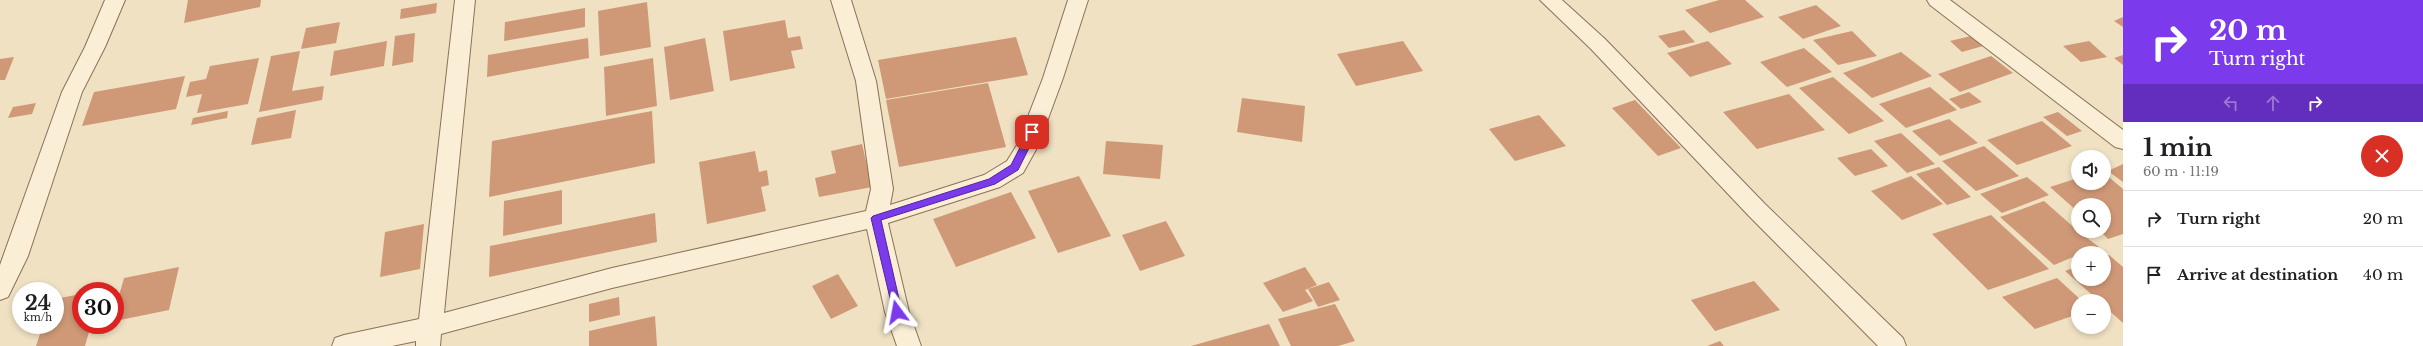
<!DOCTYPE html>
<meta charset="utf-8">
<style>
:root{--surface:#fff;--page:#f2f2f2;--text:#202124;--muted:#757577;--line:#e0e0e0}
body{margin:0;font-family:"Libre Baskerville",serif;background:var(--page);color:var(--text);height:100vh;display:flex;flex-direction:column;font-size:15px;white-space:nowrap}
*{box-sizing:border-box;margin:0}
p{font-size:13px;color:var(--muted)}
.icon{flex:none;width:22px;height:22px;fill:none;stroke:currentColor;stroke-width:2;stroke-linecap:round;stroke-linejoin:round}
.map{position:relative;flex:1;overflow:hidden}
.details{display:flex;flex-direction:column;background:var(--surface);width:300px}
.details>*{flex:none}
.top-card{background:#7c3aed;color:#fff;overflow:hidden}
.fabs{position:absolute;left:2071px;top:150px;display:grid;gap:8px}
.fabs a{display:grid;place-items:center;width:40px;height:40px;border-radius:50%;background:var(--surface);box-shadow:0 2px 6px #0003;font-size:20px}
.speed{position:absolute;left:12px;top:282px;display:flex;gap:8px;font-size:20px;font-weight:700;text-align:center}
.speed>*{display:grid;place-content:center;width:52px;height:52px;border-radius:50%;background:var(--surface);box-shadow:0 2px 6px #0003;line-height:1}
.speed small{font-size:10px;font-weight:400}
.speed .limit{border:6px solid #d22;background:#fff;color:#111}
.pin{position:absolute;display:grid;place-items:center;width:34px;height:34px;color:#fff;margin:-17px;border-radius:8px;box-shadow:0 2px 6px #0006}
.me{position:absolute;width:44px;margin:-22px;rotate:347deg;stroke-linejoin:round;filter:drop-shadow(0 0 3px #0008)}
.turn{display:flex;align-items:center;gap:14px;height:84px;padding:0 20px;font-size:18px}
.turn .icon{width:52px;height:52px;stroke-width:2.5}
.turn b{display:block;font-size:28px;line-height:34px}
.lanes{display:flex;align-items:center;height:38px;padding:0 20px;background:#0003;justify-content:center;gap:20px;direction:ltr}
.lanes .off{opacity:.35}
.round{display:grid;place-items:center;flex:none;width:42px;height:42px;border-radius:21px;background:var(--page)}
.summary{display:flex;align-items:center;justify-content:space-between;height:68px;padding:0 20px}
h1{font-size:24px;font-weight:800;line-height:30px}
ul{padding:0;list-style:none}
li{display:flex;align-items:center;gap:12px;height:56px;padding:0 20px;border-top:1px solid var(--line)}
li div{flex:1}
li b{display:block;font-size:15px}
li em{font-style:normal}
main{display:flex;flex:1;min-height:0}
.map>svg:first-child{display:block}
.building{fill:#cf9977}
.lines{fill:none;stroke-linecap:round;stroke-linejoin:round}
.minor-casing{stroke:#8a7159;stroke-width:2}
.minor{fill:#faeed6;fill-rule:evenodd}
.route{fill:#7c3aed;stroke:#51269a}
</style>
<main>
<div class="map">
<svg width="2123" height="346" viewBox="0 0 2123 346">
<rect width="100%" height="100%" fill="#efe1c2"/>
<path class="building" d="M188 0H261L260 7 184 23Z
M1719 0H1745L1764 17 1710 33 1685 10Z
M647 2 651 47 600 56 598 11Z
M437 3 436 13 400 19 401 9Z
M1816 5 1841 26 1803 39 1778 17Z
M585 8V27L504 41 505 22Z
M2123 17V27L2114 21Z
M785 20 788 38 800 36 803 49 791 51 795 68 730 81 723 31Z
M340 22 336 43 301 49 306 28Z
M1684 30 1695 42 1669 48 1658 36Z
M1852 31 1877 56 1838 65 1813 40Z
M415 33 413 62 392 66 395 36Z
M1971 36 1983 46 1962 52 1950 41Z
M1016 37 1028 75 886 99 878 60Z
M588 38 589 58 487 77 488 55Z
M705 38 714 91 670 100 664 47Z
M387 41 384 66 330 76 334 51Z
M1403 41 1423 71 1356 86 1337 54Z
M1708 41 1732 64 1690 77 1667 53Z
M2089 41 2107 57 2081 62 2063 46Z
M1804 48 1832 72 1787 87 1760 62Z
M300 51 292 91 324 86 322 100 259 112 271 56Z
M1901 52 1932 76 1872 98 1843 73Z
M2123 55V65L2114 58Z
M1991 56 2013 73 1960 92 1938 74Z
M14 57 5 80H0V59Z
M259 58 248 104 197 113 202 94 186 97 190 82 206 79 210 66Z
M653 58 657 106 606 116 604 67Z
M185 76 176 109 82 126 94 92Z
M1833 77 1884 121 1849 134 1799 88Z
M988 83 1006 147 899 167 886 100Z
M1930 87 1957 110 1906 128 1879 104Z
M1969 92 1982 102 1961 109 1949 99Z
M1789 94 1825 130 1757 149 1723 112Z
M1242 98 1305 106 1302 142 1237 132Z
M1635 100 1681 148 1658 156 1612 108Z
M36 103 32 114 8 118 13 107Z
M296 110 291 138 251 145 257 118Z
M228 111 227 118 191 125 193 118Z
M652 111 655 163 489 197 492 141Z
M2058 112 2082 131 2067 136 2043 117Z
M1539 115 1566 146 1515 161 1489 129Z
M1949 119 1978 143 1940 156 1912 131Z
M2042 121 2072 146 2017 165 1987 140Z
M1901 133 1935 164 1907 173 1874 141Z
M1106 141 1163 145 1160 179 1103 174Z
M862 144 872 187 819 197 815 178 836 173 831 151Z
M1984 146 2019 176 1976 191 1942 161Z
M1871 149 1888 166 1855 176 1837 158Z
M755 151 759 172 767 170 769 185 761 187 766 211 707 224 699 162Z
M2123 164V182L2108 171Z
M1939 167 1971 197 1947 205 1916 174Z
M2104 173 2123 189V234L2108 239 2100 231H2104V205H2078V212L2050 187 2078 178V183H2104Z
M1079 176 1111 236 1058 253 1028 191Z
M1911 176 1943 204 1902 220 1871 191Z
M2027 177 2049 195 2002 213 1980 194Z
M562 190V224L503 236 504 201Z
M1011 192 1036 238 956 267 933 219Z
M2044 201 2078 231 2099 247 2078 253V255L2054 265 2000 217Z
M655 213 657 242 489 277 490 246Z
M1991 215 2049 269 1988 290 1932 234Z
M1166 221 1185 256 1140 271 1122 235Z
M424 224 420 269 380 277 385 232Z
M2109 255 2123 267V323L2104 306V301H2099L2065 271 2078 266V279H2104V257Z
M179 267 169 310 115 321V310L124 278Z
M1305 267 1317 285 1305 290 1313 301 1283 312 1263 283Z
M838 274 858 306 831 319 812 286Z
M2057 278 2082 301H2078V314L2035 329 2002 297Z
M1754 281 1780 310 1715 331 1691 300Z
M1329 282 1340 300 1318 307 1308 289Z
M81 294V325H91L85 346H36L43 325H55V299Z
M619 297 620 315 589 322V304Z
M1335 304 1355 341 1338 346H1291L1278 319Z
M655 316 657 346H589V331Z
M1269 324 1280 346H1191Z
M1720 341 1724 346H1707Z"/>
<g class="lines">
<defs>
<path id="minor" d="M105 0H125L105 47 82 92 28 256 8 297 0 300V265L62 92 85 47Z
M455 0H475L444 313 612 268 866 211 871 189 856 81 831 0H851L876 81 893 189 890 205 984 175 1007 161 1017 145 1043 78 1068 0H1088L1063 78 1038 146 1023 173 1000 187 888 223 909 312 921 346H897L885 312 867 229 612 288 441 334 440 346H416V341L392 346H332L335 338 344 335 419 319Z
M1540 0H1562L1605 39 1765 204 1903 338 1906 346H1878L1749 216 1591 49Z
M1927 0H1950L2123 130V149L2115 147 1930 5Z"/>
</defs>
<use href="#minor" class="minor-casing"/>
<use href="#minor" class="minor"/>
</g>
<path class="route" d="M1032 129 1037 132 1018 170 995 184 881 220 902 312 901 315H894L871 218 873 216 989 179 1011 165 1029 130Z"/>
</svg>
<div class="fabs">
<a><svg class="icon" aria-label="sound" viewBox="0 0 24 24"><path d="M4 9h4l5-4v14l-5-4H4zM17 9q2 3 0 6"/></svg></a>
<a><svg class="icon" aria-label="search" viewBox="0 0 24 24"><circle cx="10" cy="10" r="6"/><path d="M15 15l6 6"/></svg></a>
<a>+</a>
<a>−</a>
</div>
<div class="speed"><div>24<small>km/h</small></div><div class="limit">30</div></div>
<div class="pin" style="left:1032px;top:132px;background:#d93025"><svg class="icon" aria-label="arrive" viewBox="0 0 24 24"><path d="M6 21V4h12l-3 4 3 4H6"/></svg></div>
<svg class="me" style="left:897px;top:312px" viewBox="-20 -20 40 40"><path d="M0-17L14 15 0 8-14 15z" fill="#7c3aed" stroke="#fff" stroke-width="4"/></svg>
</div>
<section class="details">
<div class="top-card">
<div class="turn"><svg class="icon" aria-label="right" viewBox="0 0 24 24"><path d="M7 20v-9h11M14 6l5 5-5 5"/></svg><div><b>20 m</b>Turn right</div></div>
<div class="lanes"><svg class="icon off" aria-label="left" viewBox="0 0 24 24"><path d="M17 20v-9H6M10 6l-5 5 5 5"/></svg><svg class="icon off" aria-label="ahead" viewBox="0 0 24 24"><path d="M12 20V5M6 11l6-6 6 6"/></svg><svg class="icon" aria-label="right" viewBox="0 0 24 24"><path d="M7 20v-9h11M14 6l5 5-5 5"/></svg></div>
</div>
<div class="summary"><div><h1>1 min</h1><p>60 m · 11:19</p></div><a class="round" style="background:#d93025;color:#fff"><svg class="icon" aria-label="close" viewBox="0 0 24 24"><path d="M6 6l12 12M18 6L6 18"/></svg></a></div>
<ul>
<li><svg class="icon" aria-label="right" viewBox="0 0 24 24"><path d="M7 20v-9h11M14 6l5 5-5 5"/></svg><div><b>Turn right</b></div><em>20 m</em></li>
<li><svg class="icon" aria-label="arrive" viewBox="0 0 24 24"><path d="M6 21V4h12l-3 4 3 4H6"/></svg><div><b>Arrive at destination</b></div><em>40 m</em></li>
</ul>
</section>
</main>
